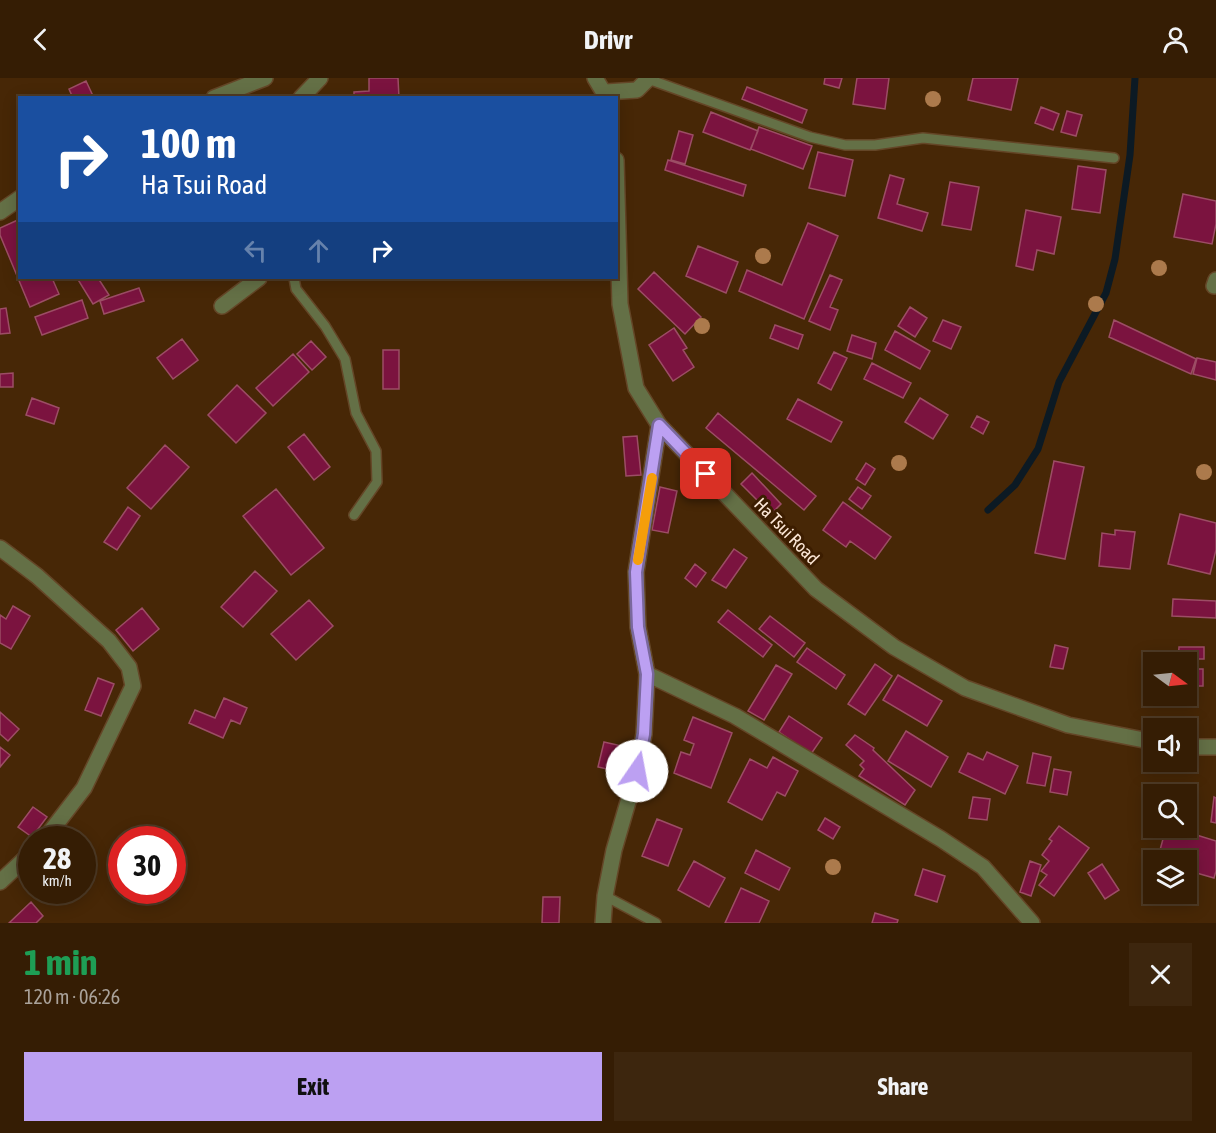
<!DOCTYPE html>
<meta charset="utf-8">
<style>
:root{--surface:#351d04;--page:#3d260e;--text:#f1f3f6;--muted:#aaa29a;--line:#4f3b26;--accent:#bca0f2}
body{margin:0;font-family:"Asap Condensed",sans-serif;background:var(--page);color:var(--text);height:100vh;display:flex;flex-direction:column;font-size:22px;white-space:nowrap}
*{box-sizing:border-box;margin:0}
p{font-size:20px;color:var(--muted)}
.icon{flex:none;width:33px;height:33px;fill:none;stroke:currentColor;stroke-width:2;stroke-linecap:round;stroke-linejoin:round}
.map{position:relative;height:845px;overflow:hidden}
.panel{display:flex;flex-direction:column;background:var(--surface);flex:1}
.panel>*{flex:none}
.guide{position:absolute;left:18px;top:18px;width:600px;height:183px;border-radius:0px;box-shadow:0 3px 15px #0003,0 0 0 2px var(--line);background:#1a4fa0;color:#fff;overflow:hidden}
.needle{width:39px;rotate:105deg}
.controls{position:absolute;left:1143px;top:574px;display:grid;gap:12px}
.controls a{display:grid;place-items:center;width:54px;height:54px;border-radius:0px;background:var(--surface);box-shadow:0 3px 15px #0003,0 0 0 2px var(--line);font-size:30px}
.speed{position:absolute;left:18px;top:748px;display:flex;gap:12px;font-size:30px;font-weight:700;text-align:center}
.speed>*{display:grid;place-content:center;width:78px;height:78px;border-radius:50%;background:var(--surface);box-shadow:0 3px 15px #0003,0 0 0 2px var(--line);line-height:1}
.speed small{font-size:15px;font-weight:400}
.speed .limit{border:9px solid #d22;background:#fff;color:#111}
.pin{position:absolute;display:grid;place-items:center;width:51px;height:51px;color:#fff;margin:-26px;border-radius:12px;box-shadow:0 3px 9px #0006}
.me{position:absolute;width:66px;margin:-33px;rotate:12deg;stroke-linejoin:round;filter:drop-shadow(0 0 4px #0008)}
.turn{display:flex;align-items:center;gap:21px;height:126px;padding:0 24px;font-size:27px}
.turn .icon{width:78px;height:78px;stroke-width:2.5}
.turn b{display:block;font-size:42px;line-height:51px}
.lanes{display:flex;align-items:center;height:57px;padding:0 24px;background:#0003;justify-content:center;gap:30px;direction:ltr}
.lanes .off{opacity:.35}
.round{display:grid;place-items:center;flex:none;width:63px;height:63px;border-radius:0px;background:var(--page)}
.head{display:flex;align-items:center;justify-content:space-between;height:102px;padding:0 24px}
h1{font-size:36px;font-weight:700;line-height:45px;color:#1e9e55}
.action{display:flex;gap:12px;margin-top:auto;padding:12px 24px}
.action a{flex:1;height:69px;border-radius:0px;background:var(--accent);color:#111;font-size:24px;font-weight:700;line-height:69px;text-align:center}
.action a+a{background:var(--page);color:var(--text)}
header{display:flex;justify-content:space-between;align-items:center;height:78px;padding:0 24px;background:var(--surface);font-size:27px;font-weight:700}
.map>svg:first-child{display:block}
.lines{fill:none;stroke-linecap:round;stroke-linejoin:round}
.stream{stroke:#0c1a24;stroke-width:7}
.building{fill:#7b133f;stroke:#9c4d65;stroke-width:1.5}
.service-casing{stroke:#644627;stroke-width:12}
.minor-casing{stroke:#644627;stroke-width:18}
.tertiary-casing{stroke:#644627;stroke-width:18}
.service{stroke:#647046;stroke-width:9}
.minor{stroke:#647046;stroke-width:15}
.tertiary{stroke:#647046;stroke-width:15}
.tree{fill:#ac7a4c}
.route-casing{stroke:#7a689d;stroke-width:15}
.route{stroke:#bca0f2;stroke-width:10}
.slow{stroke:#f59e0b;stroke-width:10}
.labels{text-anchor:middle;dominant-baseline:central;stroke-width:6;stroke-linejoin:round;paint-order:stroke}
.street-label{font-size:18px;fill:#fce7d6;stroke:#3c1d00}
</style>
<header><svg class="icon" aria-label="back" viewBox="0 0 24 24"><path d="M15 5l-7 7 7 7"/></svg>Drivr<svg class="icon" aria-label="person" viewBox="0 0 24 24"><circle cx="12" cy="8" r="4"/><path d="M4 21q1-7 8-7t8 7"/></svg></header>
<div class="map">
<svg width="1216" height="845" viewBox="0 0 1216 845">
<rect width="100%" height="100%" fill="#472706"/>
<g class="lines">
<path class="stream" d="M988 432 1015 407 1038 371 1059 304 1106 215 1115 181 1130 77 1135 0"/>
</g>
<path class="building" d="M369 0H398L399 20H354V14L369 13Z
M825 0H842L839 10 824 6Z
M857 0H889L885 31 853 26Z
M973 0H1018L1011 32 968 22Z
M86 3 94 20H73L69 11Z
M747 9 807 32 802 45 742 21Z
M1041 29 1059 36 1053 52 1035 45Z
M1067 33 1082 37 1076 58 1061 54Z
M711 34 758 53 750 72 703 54Z
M759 49 812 68 803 91 751 71Z
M679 53 693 57 685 86 671 82Z
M818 74 853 82 845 118 809 110Z
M668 82 746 107 743 118 665 92Z
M1078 88 1106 92 1100 135 1072 131Z
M890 97 904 101 897 126 928 135 922 153 878 140Z
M950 104 979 109 971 152 942 147Z
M1183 116 1216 123V146L1212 166 1174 159Z
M1026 132 1061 139 1054 176 1037 172 1033 192 1016 188Z
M20 141V200H52L59 216 30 229 0 157V150Z
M808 145 838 158 804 241 739 213 747 192 782 207Z
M698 168 738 184 726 215 686 198Z
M654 194 701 239 685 256 638 211Z
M830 197 842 202 830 229 838 232 830 252 809 243Z
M77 200H98L109 217 93 226Z
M139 210 144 223 104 236 100 223Z
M82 222 88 240 42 257 35 239Z
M910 229 927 240 915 259 898 248Z
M6 230 10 255 0 256V231Z
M943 242 961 249 951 271 933 263Z
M1114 242 1196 281 1191 296 1109 259Z
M775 247 803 257 798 271 770 260Z
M674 250 687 270 683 272 694 289 673 303 649 267Z
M895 253 930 273 920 291 885 272Z
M852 257 876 265 872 281 847 273Z
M182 261 198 282 173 301 157 280Z
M311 263 326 279 312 292 297 276Z
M383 272H399V311H383Z
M834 274 847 280 831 312 818 305Z
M293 276 309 294 273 328 256 310Z
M1197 280 1216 284V302L1193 296Z
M872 285 911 305 903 320 864 301Z
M13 295V309H0V296Z
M237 307 266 335 236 365 208 337Z
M32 320 59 330 54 346 26 337Z
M920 320 948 337 933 361 905 344Z
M798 321 842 344 831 364 787 341Z
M718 335 816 418 804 432 706 350Z
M977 338 989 344 983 356 971 349Z
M304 356 330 389 314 402 288 369Z
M637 358 641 397 626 398 623 359Z
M165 367 189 389 151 431 127 410Z
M1054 383 1084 389 1065 481 1035 475Z
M866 385 875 391 865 407 856 401Z
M752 395 781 426 771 436 741 406Z
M660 409 677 413 668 455 652 452Z
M858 409 871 418 862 431 849 421Z
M276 411 324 470 291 497 243 438Z
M843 424 891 459 875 481 850 463 846 469 823 452Z
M128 429 140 438 117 472 104 464Z
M1180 436 1216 445V472L1210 496 1168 486Z
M1115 452 1135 454 1130 491 1099 488 1102 455 1115 457Z
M734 471 747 480 726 510 712 502Z
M695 486 706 495 696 509 685 500Z
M255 493 277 513 243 549 221 529Z
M1173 521 1216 523V540L1172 538Z
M309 522 333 548 296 582 271 556Z
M13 528 30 538 11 571 0 565V537L6 541Z
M142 530 159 551 133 573 116 552Z
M728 532 772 567 763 579 718 544Z
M770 538 805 565 794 579 759 551Z
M1055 567 1068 570 1063 591 1050 589Z
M1179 569H1204V581H1190V591H1203V608H1186V585H1178Z
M807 570 845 597 836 611 797 584Z
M875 586 892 598 865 637 848 626Z
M776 587 792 596 764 642 748 633Z
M898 597 942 623 927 648 883 622Z
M98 600 114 606 101 638 85 632Z
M224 620 247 630 240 646 231 642 223 660 189 645 195 632 215 640Z
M0 634 19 651 8 663 0 656Z
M789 638 822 660 811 676 779 654Z
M693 639 732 655 711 710 674 695 681 674 690 677 694 666 684 662Z
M906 653 948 679 931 709 888 683Z
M855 657 874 670 873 672 915 712 905 727 859 698 864 691 860 687 864 683 846 667Z
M604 664 622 668 616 693 598 689Z
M0 669 10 677 0 689Z
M987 674 1018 688 1005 716 959 694 968 675 983 682Z
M1033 675 1051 679 1045 708 1027 705Z
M773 679 798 693 785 718 777 714 762 742 728 724 750 681 767 690Z
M1054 691 1071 694 1067 717 1050 714Z
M973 719 990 721 987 742 969 740Z
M1214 719 1216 720V745L1211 744Z
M33 729 47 739 32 759 18 749Z
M825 740 840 749 833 761 818 752Z
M657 741 682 751 668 788 642 778Z
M1059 748 1089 770 1054 818 1039 807 1047 797 1041 793 1049 783 1042 777 1052 763 1049 761Z
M1166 750H1174L1216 763V793L1214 800 1186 792V783H1157Z
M756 772 790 790 779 812 745 795Z
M694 783 725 800 709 829 678 812Z
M1030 783 1041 787 1031 818 1020 814Z
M1102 786 1119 812 1105 821 1088 795Z
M923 791 945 798 937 824 915 817Z
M741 810 769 823 759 845H725Z
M543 819H560L559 845H542Z
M31 824 43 838 36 845H9Z
M875 835 898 842 897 845H872Z"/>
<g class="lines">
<defs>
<path id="service" d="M648 1 810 59 845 67H875L923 60 1114 80
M294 200 296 211 325 248 345 281 356 335 376 373 377 404 354 437
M605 818 656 845"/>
<path id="minor" d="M606 14 637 12 649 0
M301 20 320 0
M1214 208 1216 202
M222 228 259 200
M0 470 37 498 109 563 129 589 133 608 84 710 44 762
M647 596 735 638 941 761 983 789 1032 845
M0 804 32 774
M603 845 605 818 614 772 637 693 644 656 647 596 638 549 636 494 659 347"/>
<path id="tertiary" d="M595 0 607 20
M214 20 265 0
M616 82 620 226 636 310 659 347 816 511 894 569 965 610 1068 647 1154 664
M0 134 20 120
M1186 669H1216"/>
</defs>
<use href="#service" class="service-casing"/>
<use href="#minor" class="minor-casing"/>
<use href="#tertiary" class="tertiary-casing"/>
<use href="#service" class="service"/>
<use href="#minor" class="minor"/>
<use href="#tertiary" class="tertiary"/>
</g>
<g class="tree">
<circle cx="933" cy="21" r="8"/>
<circle cx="763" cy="178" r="8"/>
<circle cx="1159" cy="190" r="8"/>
<circle cx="1096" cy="226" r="8"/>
<circle cx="702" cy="248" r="8"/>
<circle cx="899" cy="385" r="8"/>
<circle cx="1204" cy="394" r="8"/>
<circle cx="833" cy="789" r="8"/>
</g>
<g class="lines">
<defs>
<path id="route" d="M637 693 644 656 647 596 638 549 636 494 659 347 706 396"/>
</defs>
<use href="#route" class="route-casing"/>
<use href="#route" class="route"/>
<path class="slow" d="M638 482 652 400"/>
</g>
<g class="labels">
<g class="street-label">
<text transform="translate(787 453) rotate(46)">Ha Tsui Road</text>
</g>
</g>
</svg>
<div class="controls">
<a><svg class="needle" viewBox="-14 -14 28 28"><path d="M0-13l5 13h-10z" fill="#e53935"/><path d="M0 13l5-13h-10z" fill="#aaa29a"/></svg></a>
<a><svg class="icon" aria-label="sound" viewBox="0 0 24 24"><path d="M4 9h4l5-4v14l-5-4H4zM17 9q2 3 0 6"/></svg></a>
<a><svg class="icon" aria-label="search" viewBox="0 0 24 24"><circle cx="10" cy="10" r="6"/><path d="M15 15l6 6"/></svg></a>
<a><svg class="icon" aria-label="layers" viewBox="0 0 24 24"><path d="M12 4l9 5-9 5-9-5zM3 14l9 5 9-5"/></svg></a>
</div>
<div class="speed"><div>28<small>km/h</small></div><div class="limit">30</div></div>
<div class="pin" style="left:706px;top:396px;background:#d93025"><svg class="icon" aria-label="arrive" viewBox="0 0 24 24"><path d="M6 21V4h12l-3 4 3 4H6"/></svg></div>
<svg class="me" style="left:637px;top:693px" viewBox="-20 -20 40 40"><circle r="19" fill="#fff"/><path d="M0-13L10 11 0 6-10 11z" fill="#bca0f2"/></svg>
<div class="guide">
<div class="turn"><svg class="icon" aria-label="right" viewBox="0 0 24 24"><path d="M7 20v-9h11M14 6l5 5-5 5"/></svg><div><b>100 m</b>Ha Tsui Road</div></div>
<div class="lanes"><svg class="icon off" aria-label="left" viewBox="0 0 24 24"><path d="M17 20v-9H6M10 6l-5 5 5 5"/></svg><svg class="icon off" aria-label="ahead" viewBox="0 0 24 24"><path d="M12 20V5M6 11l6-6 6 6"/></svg><svg class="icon" aria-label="right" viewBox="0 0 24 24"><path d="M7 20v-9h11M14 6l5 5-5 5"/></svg></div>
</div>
</div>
<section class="panel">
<div class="head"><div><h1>1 min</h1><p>120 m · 06:26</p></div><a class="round"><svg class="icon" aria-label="close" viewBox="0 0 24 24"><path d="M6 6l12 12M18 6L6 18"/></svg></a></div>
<div class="action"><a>Exit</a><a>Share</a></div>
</section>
